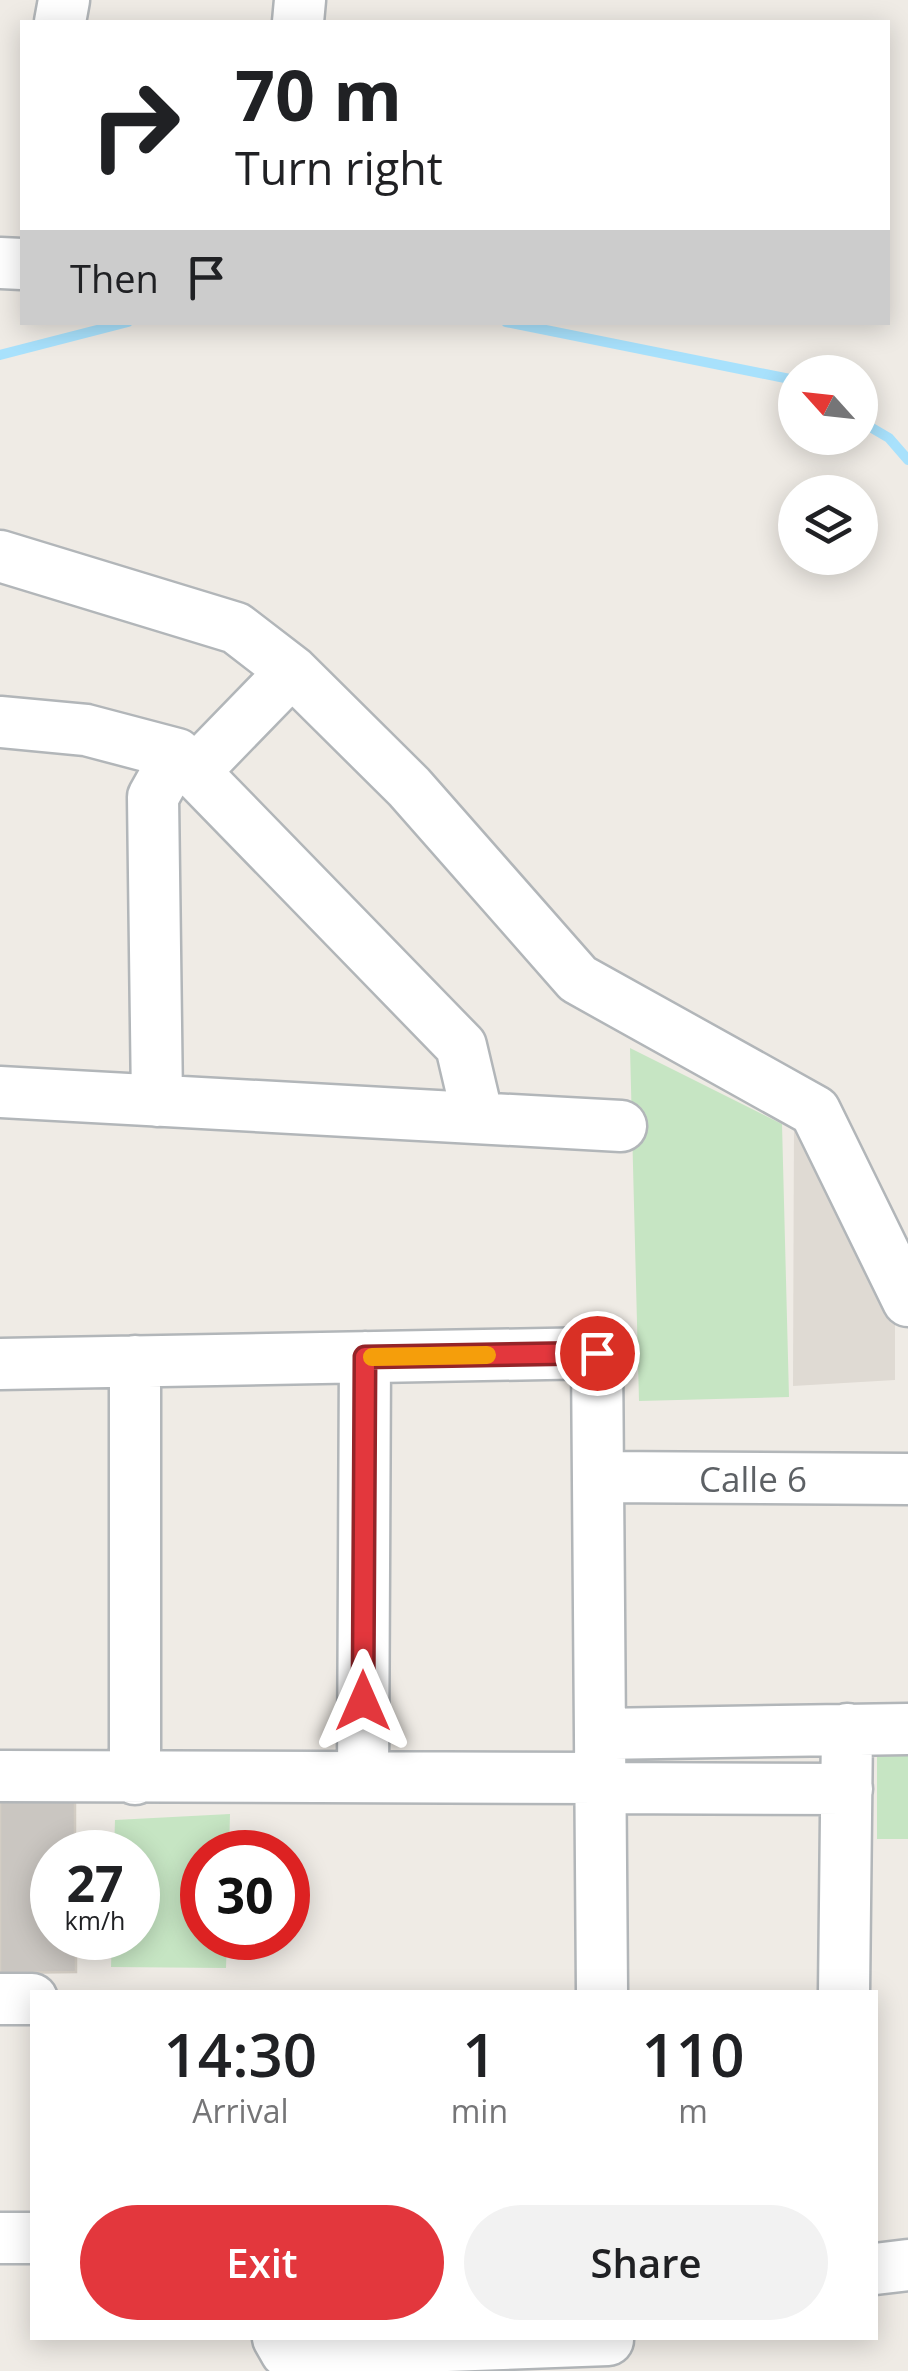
<!DOCTYPE html>
<style>
:root{--surface:#fff;--page:#f2f2f2;--text:#202124;--muted:#757577;--accent:#e3373d}
body{margin:0;font-family:"Open Sans",sans-serif;background:var(--page);color:var(--text);height:100vh;display:flex;flex-direction:column;font-size:38px;white-space:nowrap}
*{box-sizing:border-box;margin:0}
p{font-size:32px;color:var(--muted)}
.icon{flex:none;width:55px;height:55px;fill:none;stroke:currentColor;stroke-width:2;stroke-linecap:round;stroke-linejoin:round}
.map{position:relative;flex:1;overflow:hidden}
.panel{position:absolute;left:30px;top:1990px;width:848px;height:350px;display:flex;flex-direction:column;background:var(--surface);border-radius:0px;box-shadow:0 5px 25px #0003}
.panel>*{flex:none}
.top-card{position:absolute;left:20px;top:20px;width:870px;height:305px;border-radius:0px;box-shadow:0 5px 25px #0003;background:#fff;color:var(--text);overflow:hidden}
.needle{width:65px;rotate:297deg}
.tools{position:absolute;left:778px;top:355px;display:grid;gap:20px}
.tools a{display:grid;place-items:center;width:100px;height:100px;border-radius:50%;background:var(--surface);box-shadow:0 5px 25px #0003;font-size:50px}
.speed{position:absolute;left:30px;top:1830px;display:flex;gap:20px;font-size:50px;font-weight:700;text-align:center}
.speed>*{display:grid;place-content:center;width:130px;height:130px;border-radius:50%;background:var(--surface);box-shadow:0 5px 25px #0003;line-height:1}
.speed small{font-size:25px;font-weight:400}
.speed .limit{border:15px solid #d22;background:#fff;color:#111}
.pin{position:absolute;display:grid;place-items:center;width:85px;height:85px;color:#fff;margin:-42px;border:5px solid #fff;border-radius:50%;box-shadow:0 2px 10px #0007}
.me{position:absolute;width:110px;margin:-55px;rotate:0deg;stroke-linejoin:round;filter:drop-shadow(0 0 8px #0008)}
.turn{display:flex;align-items:center;gap:35px;height:210px;padding:0 50px;font-size:45px}
.turn .icon{width:130px;height:130px;stroke-width:2.5}
.turn b{display:block;font-size:70px;line-height:85px}
.then{display:flex;align-items:center;height:95px;padding:0 50px;background:#0003;gap:20px;font-size:38px}
.eta{display:flex;justify-content:space-evenly;align-items:center;height:170px;text-align:center}
.eta b{font-size:60px;font-weight:600;line-height:70px}
.button{display:flex;gap:20px;margin-top:auto;padding:20px 50px}
.button a{flex:1;height:115px;border-radius:60px;background:var(--accent);color:#fff;font-size:40px;font-weight:600;line-height:115px;text-align:center}
.button a+a{background:var(--page);color:var(--text)}
.map>svg:first-child{display:block}
.education{fill:#dfdad3}
.green{fill:#c6e5c3}
.lines{fill:none;stroke-linecap:round;stroke-linejoin:round}
.stream{stroke:#a8e1fc;stroke-width:10}
.building{fill:#cac6c1;stroke:#d3cdc4;stroke-width:2.5}
.minor-casing{stroke:#b2b6b9;stroke-width:55}
.minor{stroke:#fff;stroke-width:50}
.route-casing{stroke:#942428;stroke-width:25}
.route{stroke:#e3373d;stroke-width:18}
.slow{stroke:#f59e0b;stroke-width:18}
.labels{text-anchor:middle;dominant-baseline:central;stroke-width:8;stroke-linejoin:round;paint-order:stroke}
.street-label{font-size:35px;fill:#5d6165;stroke:#fff}
</style>
<div class="map">
<svg width="908" height="2371" viewBox="0 0 908 2371">
<rect width="100%" height="100%" fill="#efebe5"/>
<path class="education" d="M794 1120 895 1321V1380L793 1386Z"/>
<path class="green" d="M630 1048 782 1124 789 1397 639 1401Z
M877 1752H908V1839H877Z
M230 1814 229 1852H202V1938H227L226 1968 111 1967 112 1938H138V1852H114L115 1820Z"/>
<g class="lines">
<path class="stream" d="M506 322 795 380
M0 355 128 322
M860 421 889 438 908 460"/>
</g>
<path class="building" d="M75 1798V1852H52V1938H76V1972L0 1973V1799Z"/>
<g class="lines">
<defs>
<path id="minor" d="M60 22 64 0
M298 22 300 0
M0 263 22 264
M0 556 236 628 292 671 409 787 578 979 815 1111 908 1301
M0 722 86 730 177 754 461 1046 478 1118
M194 772 292 671
M0 1092 621 1126
M157 1101 153 797 177 754
M135 1361V1779
M0 1364 597 1353 602 1992
M598 1477 908 1479
M600 1734 908 1729
M0 1776 600 1778
M363 1777 365 1357
M600 1788 847 1789
M844 1992 847 1729
M0 1999H32
M0 2238H32
M875 2269 908 2265
M278 2338 286 2352 608 2340"/>
</defs>
<use href="#minor" class="minor-casing"/>
<use href="#minor" class="minor"/>
</g>
<g class="lines">
<defs>
<path id="route" d="M363 1701 365 1357 597 1353"/>
</defs>
<use href="#route" class="route-casing"/>
<use href="#route" class="route"/>
<path class="slow" d="M372 1357 487 1355"/>
</g>
<g class="labels">
<g class="street-label">
<text x="753" y="1478">Calle 6</text>
</g>
</g>
</svg>
<div class="tools">
<a><svg class="needle" viewBox="-14 -14 28 28"><path d="M0-13l5 13h-10z" fill="#e53935"/><path d="M0 13l5-13h-10z" fill="#757577"/></svg></a>
<a><svg class="icon" aria-label="layers" viewBox="0 0 24 24"><path d="M12 4l9 5-9 5-9-5zM3 14l9 5 9-5"/></svg></a>
</div>
<div class="speed"><div>27<small>km/h</small></div><div class="limit">30</div></div>
<div class="pin" style="left:597px;top:1353px;background:#d93025"><svg class="icon" aria-label="arrive" viewBox="0 0 24 24"><path d="M6 21V4h12l-3 4 3 4H6"/></svg></div>
<svg class="me" style="left:363px;top:1701px" viewBox="-20 -20 40 40"><path d="M0-17L14 15 0 8-14 15z" fill="#e3373d" stroke="#fff" stroke-width="4"/></svg>
<div class="top-card">
<div class="turn"><svg class="icon" aria-label="right" viewBox="0 0 24 24"><path d="M7 20v-9h11M14 6l5 5-5 5"/></svg><div><b>70 m</b>Turn right</div></div>
<div class="then">Then<svg class="icon" aria-label="arrive" viewBox="0 0 24 24"><path d="M6 21V4h12l-3 4 3 4H6"/></svg></div>
</div>
<section class="panel">
<div class="eta">
<div><b>14:30</b><p>Arrival</p></div>
<div><b>1</b><p>min</p></div>
<div><b>110</b><p>m</p></div>
</div>
<div class="button"><a>Exit</a><a>Share</a></div>
</section>
</div>
